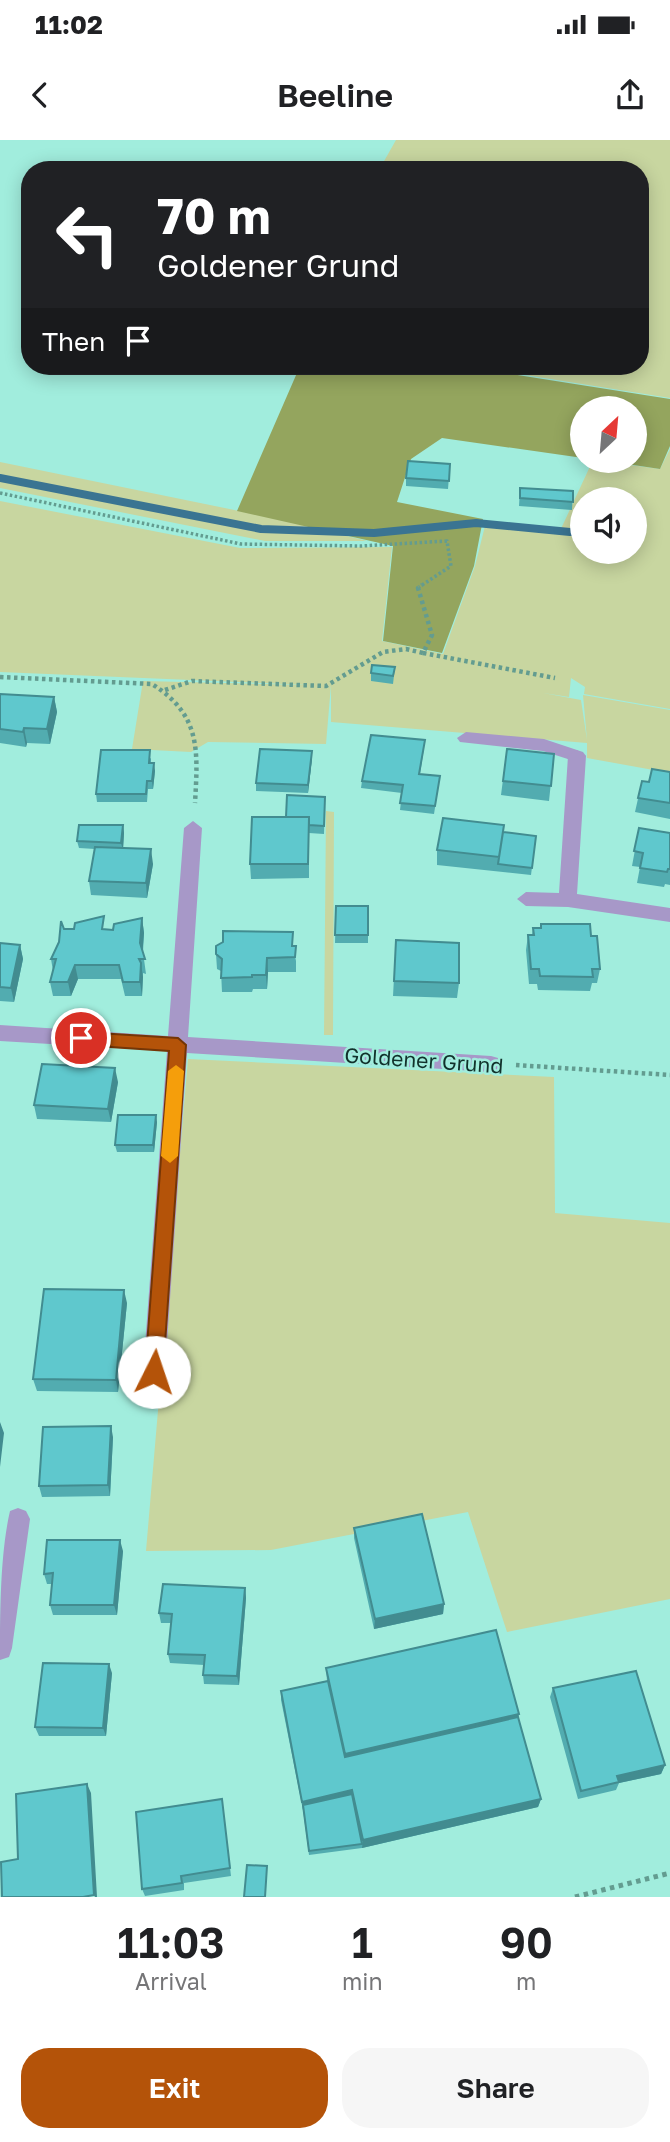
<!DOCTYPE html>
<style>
:root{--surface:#fff;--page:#f6f6f6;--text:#202124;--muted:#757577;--accent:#b45309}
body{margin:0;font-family:"Golos Text",sans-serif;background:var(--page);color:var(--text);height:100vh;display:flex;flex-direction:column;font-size:26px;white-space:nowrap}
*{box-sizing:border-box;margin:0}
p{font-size:23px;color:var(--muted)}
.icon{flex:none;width:38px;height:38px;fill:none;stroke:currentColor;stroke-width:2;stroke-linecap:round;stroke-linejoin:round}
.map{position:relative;height:1757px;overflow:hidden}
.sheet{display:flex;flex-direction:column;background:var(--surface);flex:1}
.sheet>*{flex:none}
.banner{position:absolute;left:21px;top:21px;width:628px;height:214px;border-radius:28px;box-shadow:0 4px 18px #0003;background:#202124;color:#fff;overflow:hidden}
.needle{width:46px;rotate:26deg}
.buttons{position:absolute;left:570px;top:256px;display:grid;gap:14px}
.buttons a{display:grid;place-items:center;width:77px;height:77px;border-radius:50%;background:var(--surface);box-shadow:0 4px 18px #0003;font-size:35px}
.pin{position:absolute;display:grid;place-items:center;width:60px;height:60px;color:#fff;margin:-30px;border:4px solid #fff;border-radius:50%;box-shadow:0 2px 7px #0007}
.me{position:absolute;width:77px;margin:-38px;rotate:4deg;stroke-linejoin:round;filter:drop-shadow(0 0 5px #0008)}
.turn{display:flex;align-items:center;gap:24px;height:147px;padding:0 21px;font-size:32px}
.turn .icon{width:91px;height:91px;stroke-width:2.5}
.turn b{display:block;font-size:49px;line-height:60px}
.then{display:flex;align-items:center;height:66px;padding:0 21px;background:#0003;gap:14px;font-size:26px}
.eta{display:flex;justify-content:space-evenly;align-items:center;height:119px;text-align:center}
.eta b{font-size:42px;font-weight:600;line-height:49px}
.button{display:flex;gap:14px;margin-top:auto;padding:14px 21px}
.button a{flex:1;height:80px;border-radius:28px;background:var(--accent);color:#fff;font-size:28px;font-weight:600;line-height:80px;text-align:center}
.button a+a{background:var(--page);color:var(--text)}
.status{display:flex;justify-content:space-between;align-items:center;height:49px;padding:0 35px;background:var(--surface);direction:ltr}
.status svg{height:19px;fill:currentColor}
header{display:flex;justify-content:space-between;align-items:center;height:91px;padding:0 21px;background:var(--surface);font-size:32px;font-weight:600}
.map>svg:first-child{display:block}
.green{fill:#c8d6a0;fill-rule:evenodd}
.forest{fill:#94a55e}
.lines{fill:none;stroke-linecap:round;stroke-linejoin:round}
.stream{stroke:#3a7492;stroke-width:8}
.path-far2{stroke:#639c90;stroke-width:3.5;stroke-dasharray:2.5 2.5;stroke-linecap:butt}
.path-far1{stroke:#639c90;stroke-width:4.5;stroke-dasharray:3.5 3.5;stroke-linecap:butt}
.path{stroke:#639c90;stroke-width:5;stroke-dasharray:4.5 4.5;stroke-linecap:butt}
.service{fill:#a798c8;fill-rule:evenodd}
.minor{fill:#a798c8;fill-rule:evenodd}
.wall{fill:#52acb0}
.shaded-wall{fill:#428c90}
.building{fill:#5fc8cd;stroke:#428c90;stroke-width:2}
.route{fill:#b45309;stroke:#753606;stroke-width:2}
.slow{fill:#f59e0b}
.labels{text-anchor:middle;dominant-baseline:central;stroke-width:5;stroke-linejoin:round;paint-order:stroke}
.street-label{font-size:21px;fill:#11312b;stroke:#a1eddd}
</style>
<div class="status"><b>11:02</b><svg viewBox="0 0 49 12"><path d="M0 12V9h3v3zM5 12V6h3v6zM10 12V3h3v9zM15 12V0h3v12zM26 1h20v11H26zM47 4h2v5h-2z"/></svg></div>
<header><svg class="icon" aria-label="back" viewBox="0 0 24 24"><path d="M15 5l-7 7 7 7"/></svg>Beeline<svg class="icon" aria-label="share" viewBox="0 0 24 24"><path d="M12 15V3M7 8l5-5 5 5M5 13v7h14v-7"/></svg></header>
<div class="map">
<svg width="670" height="1757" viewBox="0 0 670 1757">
<rect width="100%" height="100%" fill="#a1eddd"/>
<path class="green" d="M396 0H670V258L469 226H640V30H379Z
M670 309V569L584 554 585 547 571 538 569 557 543 553 581 560 587 600 583 555 670 570V633L587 618V603L331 582V545L326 604 208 602 191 612 132 609 143 541 308 545 0 532V361L240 408 392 407 382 501 443 514 475 426 485 386 559 393 593 320 660 329ZM583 359H635V411H583Z
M0 322 293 382 367 401H265L0 348Z
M326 671 334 672 333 895H324Z
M188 919 554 937 555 1073 670 1083V1459L507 1492 468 1372 271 1410 146 1411Z"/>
<path class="forest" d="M300 226H461L670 259V306L660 329 600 320H635V268H583V318L442 298 411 319 397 362 483 379 474 426 442 513 383 501 393 406 237 371Z"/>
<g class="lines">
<path class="stream" d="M0 338 261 389 374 393 476 383 570 392"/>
<path class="path-far2" d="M0 353 241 404 361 406 447 401 451 426 419 447"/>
<path class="path-far1" d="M423 513 555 538
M0 537 152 544C201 575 198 610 195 663
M165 550 192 541 326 546 383 512 406 509 423 513 432 495 418 448 422 445
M516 925 670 935"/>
<path class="path" d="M575 1757 670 1733"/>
<path class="service" d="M466 592 544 599 583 612 586 616 577 622 543 611 460 602 457 598Z"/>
<path class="minor" d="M577 610 586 616 577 754 670 768V782L568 767 526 766 517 759 526 752 559 753 568 616Z
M193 681 202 688 188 897 491 916 498 918 501 924 498 930 491 932 187 913 165 1232 162 1239 154 1242 146 1239 143 1232 167 911 0 901V885L168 896 184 688Z
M18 1368 26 1371 30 1379 12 1508 9 1517 0 1520C0 1474 0 1414 10 1371Z"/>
</g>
<path class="wall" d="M450 324 448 349 406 346V338Z
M520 348 573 351 572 370 519 366Z
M395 527 393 544 371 541V533Z
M0 554 54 557 57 572 50 604 27 603 26 607 0 603Z
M424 608 420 634 440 636 434 674 400 670 402 653 361 648 362 641Z
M507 609 554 614 549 661 501 655Z
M151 618V623L155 631 153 649H148L147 662H97L96 654Z
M312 618 308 653 256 651V643Z
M670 632V679L635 672 642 641 649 642Z
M325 657 324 694 309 693V738L251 739 250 724 286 677Z
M123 685 124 693 123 708 153 724 147 758 91 755 89 741 95 709 79 708 77 701Z
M639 688 670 693V745L665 744 664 747 637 743 640 727 632 726Z
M503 692 536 696 531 735 437 725V710Z
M336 766H368V803H335Z
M142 778 144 793 143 812 146 834 143 833 142 856H125L121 839H78L71 856H53L50 842 53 831 51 819 64 789 113 790Z
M541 784 591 796 600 829 597 843H592L590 851 538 850 537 844H529L526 810 528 795H532L533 788H540Z
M396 800 459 843 457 858 393 856Z
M0 803 20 805 23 819 14 862 0 861Z
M293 806 296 821V832H268L267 849H253L252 852H222L221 831 217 829 216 814Z
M118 942 111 982 37 979 34 965Z
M157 982 154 1012H117L115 1005Z
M127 1163 118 1252 37 1251 33 1239Z
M113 1297 110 1356 42 1357 39 1346Z
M354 1388 444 1464 443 1474 374 1489 354 1398Z
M123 1411 117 1475H53L50 1465 52 1444H47L44 1434Z
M245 1448 246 1458 239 1545 204 1544 203 1535 204 1525 170 1523 168 1514 171 1483H161L159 1473Z
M326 1528 519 1574 518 1577 541 1659 538 1667 362 1708 309 1715 303 1670 281 1560V1551L327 1541Z
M112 1533 106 1596H39L35 1587Z
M553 1548 665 1625 661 1634 619 1643 616 1650 578 1659 550 1557Z
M222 1659 231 1736 184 1743V1750L145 1756 142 1749Z"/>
<path class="shaded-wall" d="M54 557 57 572 50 604 47 589Z
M24 588 27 603 26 607 23 592Z
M312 611V618L308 653V645Z
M154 623 155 631 153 649 152 641Z
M123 685 124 693 123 710 121 703Z
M151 709 153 724 147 758 146 743Z
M142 778 144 793 142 817 140 803Z
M20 805 23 819 14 862 11 848Z
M267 818 268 832 267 849 266 835Z
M141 823 143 837 142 856 140 842Z
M75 825 78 839 71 856 68 842Z
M115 928 118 942 111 982 108 969Z
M156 975 157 982 154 1012 153 1005Z
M124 1150 127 1163 118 1252 116 1240Z
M0 1282 4 1293 0 1327Z
M111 1286 113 1297 110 1356 108 1345Z
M120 1400 123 1411 117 1475 114 1465Z
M245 1448 246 1458 239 1545 237 1536Z
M444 1464 443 1474 374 1489 375 1479Z
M109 1524 112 1533 106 1596 103 1588Z
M519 1574 516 1586 345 1625V1614Z
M665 1625 661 1634 619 1643 617 1636Z
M87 1644 91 1653 97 1757H95L94 1755Z
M352 1650V1658L303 1670 302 1662Z
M541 1659 538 1667 362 1708 363 1700Z"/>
<path class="building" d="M408 321 450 324 449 341 406 338Z
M520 348 573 351V362L520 358Z
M372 525 395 527 393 536 371 533Z
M0 554 54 557 47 589 24 588 23 592 0 589Z
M371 595 425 600 419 634 440 636 435 666 400 663 403 645 362 641Z
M260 609 312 611 308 645 256 643Z
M507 609 554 614 551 646 503 641Z
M101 610H150L149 623H154L152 641H147L146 654H96Z
M652 629 670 632V663L638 658 642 641 649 642Z
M287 655 325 657 324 686 309 685V677H286Z
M252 677H309L308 724H250Z
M443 678 504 685 499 717 437 710Z
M79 685H123L121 703 77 701Z
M639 688 670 693V729H668L667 732 640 728 643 713 634 711Z
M503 692 536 696 532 728 498 724Z
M95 707 151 709 146 743 89 741Z
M336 766H368V795H335Z
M104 776 102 789 113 790 114 784 142 778 140 803 145 819H139L141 823 140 842H123L119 825H75L68 842H50L56 819H51L59 802 61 781 64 789H74L75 783Z
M541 784H590L591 796H597L600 829H592L593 837 540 836 539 829H531L528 795H534L533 788H541Z
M223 791 293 792 292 806H296L295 817 267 818 266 835H252V837L221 838 222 819 216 814V806L223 802Z
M396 800 459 803V843L394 841Z
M0 803 20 805 11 848 0 847Z
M42 924 115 928 108 969 34 965Z
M118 975H156L153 1005H115Z
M44 1149 124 1150 116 1240 33 1239Z
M111 1286 108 1345 39 1346 43 1287Z
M422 1374 444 1464 375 1479 354 1388Z
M47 1400H120L114 1465H50L53 1433 44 1434Z
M163 1444 245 1448 237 1536 203 1535 205 1515 168 1514 172 1474 159 1473Z
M496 1490 519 1574 345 1614 326 1528Z
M43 1523 109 1524 103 1588 35 1587Z
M636 1531 665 1625 617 1636 619 1642 581 1651 553 1548Z
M328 1541 345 1617 518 1577 541 1659 363 1700 352 1650 302 1662 281 1551Z
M87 1644 94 1755 83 1757H2L1 1722 18 1719 16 1654Z
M352 1654 362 1704 309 1711 303 1665Z
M222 1659 230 1728 181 1736 182 1743 142 1749 136 1672Z
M247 1725 267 1726 265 1757H244Z"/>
<path class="route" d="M81 892 178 898 186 905 163 1232 161 1238 154 1240 148 1238 145 1232 169 911 81 905 73 898Z"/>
<path class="slow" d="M176 925 184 931 178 1016 170 1023 161 1016 168 931Z"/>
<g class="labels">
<g class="street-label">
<text transform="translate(424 920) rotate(4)">Goldener Grund</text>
</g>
</g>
</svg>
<div class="buttons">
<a><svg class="needle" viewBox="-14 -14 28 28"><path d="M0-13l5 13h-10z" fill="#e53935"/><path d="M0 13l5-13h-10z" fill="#757577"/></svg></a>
<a><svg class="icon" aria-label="sound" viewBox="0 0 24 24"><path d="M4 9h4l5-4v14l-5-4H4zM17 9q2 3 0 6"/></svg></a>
</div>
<div class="pin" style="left:81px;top:898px;background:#d93025"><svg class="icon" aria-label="arrive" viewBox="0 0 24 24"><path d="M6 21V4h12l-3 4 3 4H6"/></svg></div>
<svg class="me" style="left:154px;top:1232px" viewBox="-20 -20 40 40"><circle r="19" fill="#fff"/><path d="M0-13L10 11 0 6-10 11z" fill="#b45309"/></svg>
<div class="banner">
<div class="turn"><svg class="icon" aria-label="left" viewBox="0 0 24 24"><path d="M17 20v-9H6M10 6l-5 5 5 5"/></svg><div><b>70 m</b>Goldener Grund</div></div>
<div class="then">Then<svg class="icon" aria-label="arrive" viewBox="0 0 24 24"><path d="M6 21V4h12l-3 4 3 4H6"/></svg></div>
</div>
</div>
<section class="sheet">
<div class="eta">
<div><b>11:03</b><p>Arrival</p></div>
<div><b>1</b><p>min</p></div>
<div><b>90</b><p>m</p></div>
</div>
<div class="button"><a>Exit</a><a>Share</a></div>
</section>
